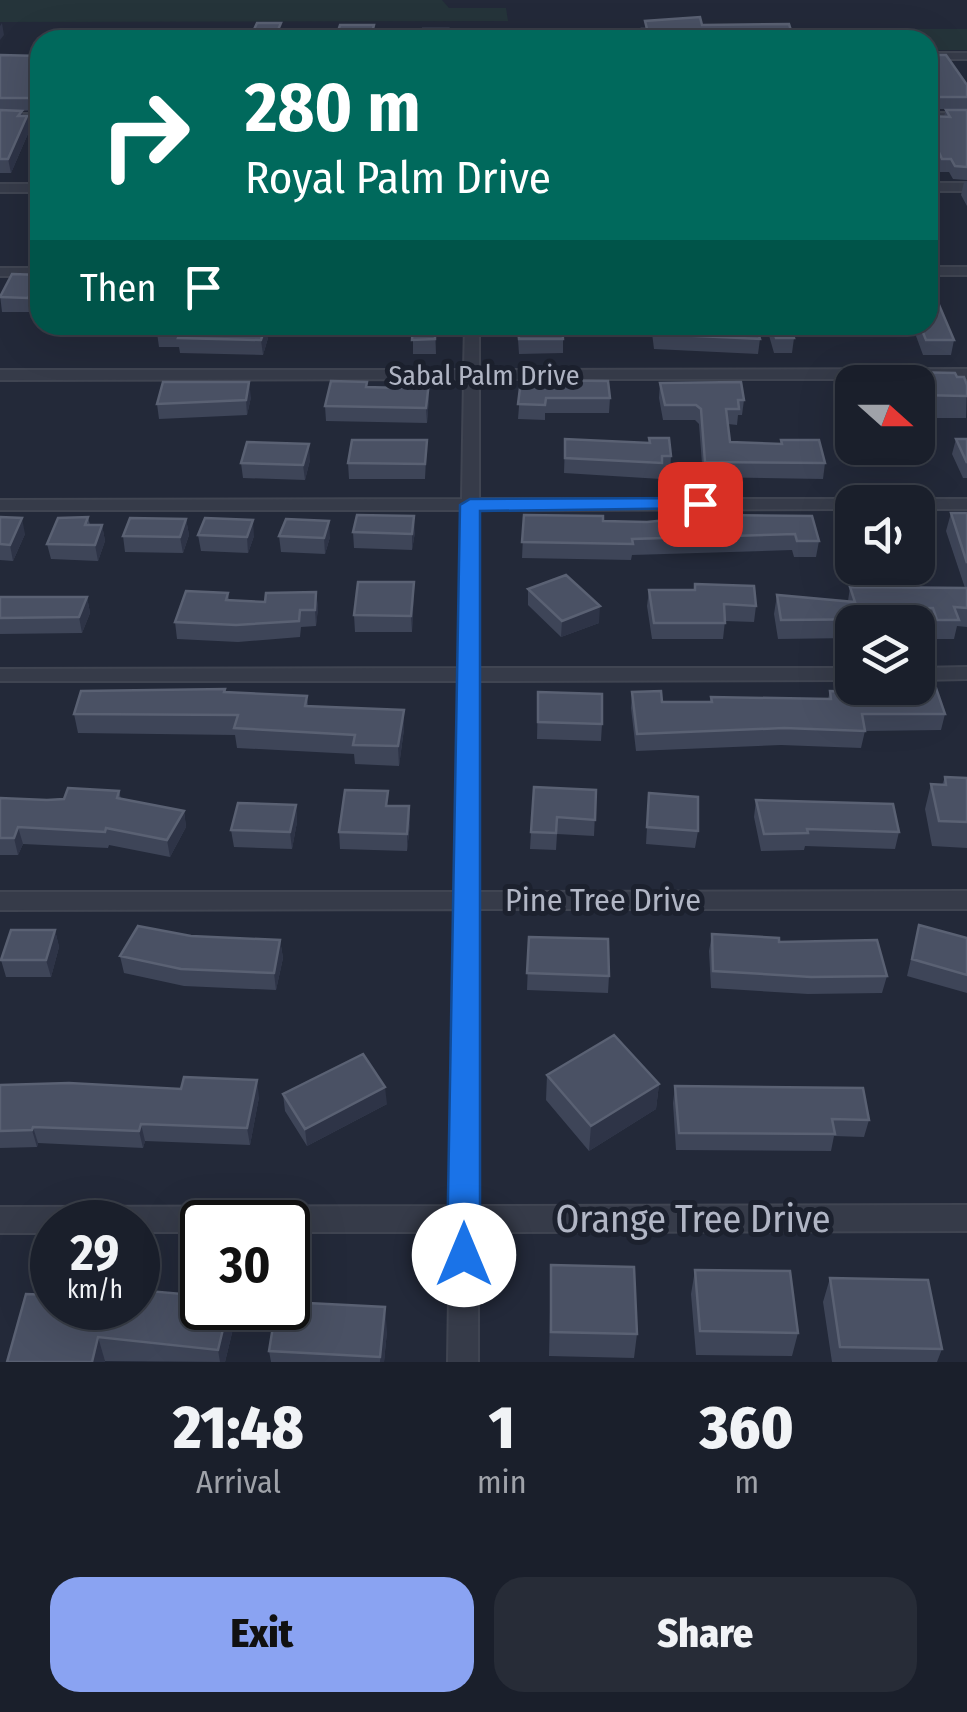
<!DOCTYPE html>
<style>
:root{--surface:#1a1f2b;--page:#272c37;--text:#f1f3f6;--muted:#9fa2a9;--line:#383d47;--accent:#8aa3f2}
body{margin:0;font-family:"Fira Sans Condensed",sans-serif;background:var(--page);color:var(--text);height:100vh;display:flex;flex-direction:column;font-size:38px;white-space:nowrap}
*{box-sizing:border-box;margin:0}
p{font-size:32px;color:var(--muted)}
.icon{flex:none;width:55px;height:55px;fill:none;stroke:currentColor;stroke-width:2;stroke-linecap:round;stroke-linejoin:round}
.map{position:relative;height:1362px;overflow:hidden}
.sheet{display:flex;flex-direction:column;background:var(--surface);flex:1}
.sheet>*{flex:none}
.top-card{position:absolute;left:30px;top:30px;width:908px;height:305px;border-radius:30px;box-shadow:0 10px 40px #0002,0 0 0 2px var(--line);background:#00695c;color:#fff;overflow:hidden}
.needle{width:65px;rotate:111deg}
.fabs{position:absolute;left:835px;top:365px;display:grid;gap:20px}
.fabs a{display:grid;place-items:center;width:100px;height:100px;border-radius:20px;background:var(--surface);box-shadow:0 10px 40px #0002,0 0 0 2px var(--line);font-size:50px}
.speed{position:absolute;left:30px;top:1200px;display:flex;gap:20px;font-size:50px;font-weight:700;text-align:center}
.speed>*{display:grid;place-content:center;width:130px;height:130px;border-radius:50%;background:var(--surface);box-shadow:0 10px 40px #0002,0 0 0 2px var(--line);line-height:1}
.speed small{font-size:25px;font-weight:400}
.speed .limit{border:5px solid #111;border-radius:15px;background:#fff;color:#111}
.pin{position:absolute;display:grid;place-items:center;width:85px;height:85px;color:#fff;margin:-42px;border-radius:20px;box-shadow:0 5px 15px #0006}
.me{position:absolute;width:110px;margin:-55px;rotate:0deg;stroke-linejoin:round;filter:drop-shadow(0 0 8px #0008)}
.turn{display:flex;align-items:center;gap:35px;height:210px;padding:0 50px;font-size:45px}
.turn .icon{width:130px;height:130px;stroke-width:2.5}
.turn b{display:block;font-size:70px;line-height:85px}
.then{display:flex;align-items:center;height:95px;padding:0 50px;background:#0003;gap:20px;font-size:38px}
.eta{display:flex;justify-content:space-evenly;align-items:center;height:170px;text-align:center}
.eta b{font-size:60px;font-weight:800;line-height:70px}
.cta{display:flex;gap:20px;margin-top:auto;padding:20px 50px}
.cta a{flex:1;height:115px;border-radius:30px;background:var(--accent);color:#111;font-size:40px;font-weight:800;line-height:115px;text-align:center}
.cta a+a{background:var(--page);color:var(--text)}
.map>svg:first-child{display:block}
.green{fill:#25343a}
.lines{fill:none;stroke-linecap:round;stroke-linejoin:round}
.minor-casing{stroke:#404552;stroke-width:4}
.minor{fill:#363b49;fill-rule:evenodd}
.wall{fill:#3e4558}
.shaded-wall{fill:#2e3447}
.building{fill:#4a5164;stroke:#5a6173;stroke-width:2.5}
.route{fill:#1a73e8;stroke:#114b97;stroke-width:2.5}
.labels{text-anchor:middle;dominant-baseline:central;stroke-width:10;stroke-linejoin:round;paint-order:stroke}
.far-street-label{font-size:28px;fill:#b1b6c5;stroke:#1c212e}
.street-label{font-size:32px;fill:#b1b6c5;stroke:#1c212e}
.near-street-label{font-size:38px;fill:#b1b6c5;stroke:#1c212e}
</style>
<div class="map">
<svg width="967" height="1362" viewBox="0 0 967 1362">
<rect width="100%" height="100%" fill="#232939"/>
<path class="green" d="M0 0H442L449 8H506L508 21 0 22Z
M881 29H967V50H928V40H886Z"/>
<g class="lines">
<defs>
<path id="minor" d="M928 53H967V59H928Z
M928 113H967V119H928Z
M0 114H40V120H0Z
M928 183H967V191H928Z
M0 184H40V192H0Z
M928 267H967V275H928Z
M0 268H40V276H0Z
M465 325H479V370L967 369V379H479V499H852L860 502H852V509L479 510V668H852V680L479 681V892L967 891V909H479L478 1206 967 1205V1231L478 1232V1362H448L450 1232H288V1222H202V1232H138V1222H52V1233H0V1207L450 1206 455 909 0 910V892H455L459 681H0V669L459 668 462 510H0V500L462 499 464 379 0 380V370H464Z
M918 499H967V509H918V502H910Z
M967 667V679L918 680V668Z"/>
</defs>
<use href="#minor" class="minor-casing"/>
<use href="#minor" class="minor"/>
</g>
<path class="wall" d="M0 55 40 56V105L36 110 19 111 30 129 11 173H0Z
M928 55 967 85V109H934L928 98Z
M946 110H967V180L953 179 949 172H940L928 146V116H944Z
M967 181V206L961 195 964 182Z
M40 225V255H34L31 241Z
M40 275 31 312H2L0 295Z
M159 325 268 338 263 355 180 353 179 347H159L157 333Z
M413 325H435L436 354H413Z
M517 325 563 339V353L519 354Z
M651 325H756L760 339 758 354 654 349Z
M768 325H790L794 338 792 353H774L768 332Z
M912 325H928L954 340 951 355H923Z
M908 372 957 377 967 385 966 418H918V382H906Z
M843 379 852 382V415H847L840 394Z
M521 380 610 398 609 413H545V420L518 419Z
M660 383 744 400 742 415H738L737 425 728 424 730 442 781 444V440L825 463 823 479 703 477 699 424 695 420H663L659 398Z
M367 387 429 397 427 423 326 421 325 406Z
M251 397 247 415 159 419 157 404Z
M649 438 671 456 670 472H661V479L564 473 565 439 649 443Z
M956 439H967V478H963L952 454Z
M427 440 425 479H349L348 463Z
M310 460 305 480 243 478 241 463Z
M951 513H967V627L957 626 954 639H932L929 627H918V622H852V638L778 639 774 614 777 595 848 601 850 587 965 588 946 531Z
M524 515 603 521 647 522 718 515 819 541 816 557H794L792 550 632 555 631 560 522 558Z
M0 517 25 534 13 561 0 560Z
M88 517 90 525H102L105 541 98 561 51 559 47 544Z
M186 519 189 535 183 553 125 552 123 536Z
M353 532H415L412 550 354 548Z
M198 535 254 536 248 553 201 551Z
M279 536 330 537 325 554 281 552Z
M414 582 412 632H355L354 615Z
M528 589 599 623 561 637 528 605Z
M649 590 756 606 754 622 725 621 723 639H652L647 606Z
M316 592 318 608 316 626 301 627 300 637 238 642 177 639 175 622 228 593 229 600 265 602Z
M0 597H87L90 613 82 633 0 634Z
M878 688 945 714 941 730 865 731 861 748 781 745 636 751 631 708 632 692 662 702H710L711 697 828 699 830 691 877 692Z
M225 692 307 696 308 706 404 710V729L399 766 355 764 354 754 237 748 235 735 78 733 74 714Z
M538 692 602 724 601 741 537 739Z
M945 777 967 778V848L932 846 925 809 931 784 942 785Z
M596 790 594 836 557 834 556 850 530 849 531 832Z
M119 791 121 799 184 811 186 827 170 857 109 845 108 848 23 844 18 855H0V798L47 800Z
M649 793 698 831 695 848 646 844Z
M756 800 899 832 895 849 805 846 804 850 761 851 754 817Z
M296 805 297 822 292 849 234 847 231 830Z
M388 806H409L410 823 407 851 340 849 339 832Z
M919 925 967 938V993L907 976Z
M55 930 59 947 51 977H6L1 960Z
M712 934 887 976 882 993 808 994 711 988 709 951Z
M191 936 280 940 283 958 276 990 184 986 124 973 120 956Z
M529 937 609 976 608 993 527 990Z
M547 1075 659 1084 656 1109 589 1151 546 1100Z
M0 1085 259 1097 250 1145 145 1141 143 1148 38 1143 37 1147 0 1148Z
M675 1086 869 1120 864 1137 834 1136 831 1151 676 1150 673 1103Z
M283 1094 387 1104 307 1146 285 1111Z
M551 1265 637 1334 634 1358 549 1356Z
M695 1270 798 1333 792 1356 696 1355 691 1294Z
M830 1278 942 1349 937 1362H832L823 1302Z
M193 1295 202 1308H238L225 1362 105 1361 52 1308Z
M387 1331 384 1362H271L269 1351Z"/>
<path class="shaded-wall" d="M2 23 4 35 0 40V26Z
M40 90V105L36 110 34 98Z
M22 111 24 123 27 116 30 129 11 173 8 159 18 116Z
M40 276V295L31 312 28 298Z
M266 325 268 338 263 355 261 340Z
M249 382 251 397 247 415 246 400Z
M429 382V397L427 423 426 408Z
M309 444 310 460 305 480 303 465Z
M414 516 415 532 412 550V534Z
M22 518 25 534 13 561 10 545Z
M186 519 189 535 183 553 180 537Z
M253 520 254 536 248 553 247 537Z
M329 521 330 537 325 554 324 538Z
M102 525 105 541 98 561 95 545Z
M414 582V598L412 632 411 616Z
M316 592 318 608 316 626 315 610Z
M87 597 90 613 82 633 79 617Z
M600 606 599 623 561 637 562 621Z
M404 710V729L399 766 398 746Z
M296 805 297 822 292 849 290 832Z
M409 806 410 823 407 851V834Z
M184 811 186 827 170 857 167 840Z
M18 827 23 844 18 855 14 838Z
M55 930 59 947 51 977 46 960Z
M280 940 283 958 276 990 274 973Z
M257 1080 259 1097 250 1145 247 1128Z
M659 1084 656 1109 589 1151 591 1126Z
M385 1087 387 1104 307 1146 305 1129Z
M141 1124 145 1141 143 1148 139 1131Z
M33 1127 38 1143 37 1147 32 1130Z
M385 1307 387 1331 384 1362H380Z
M228 1308H238L225 1362H220L218 1350Z
M98 1337 105 1361V1362H92Z"/>
<path class="building" d="M700 17 702 25 789 24 794 40H644L642 29H647L645 21Z
M257 23H281L278 30H290L285 40H249Z
M340 25H374L370 40H335Z
M423 29H448L445 40H420Z
M863 30H886L890 40H869Z
M0 55 40 56V90L34 98H0Z
M928 55H946L967 85V97H937L928 83Z
M0 110 22 111 18 116H27L8 159H0Z
M946 110H967V167L955 166 951 159H942L928 128V116L950 117Z
M40 225V241H31Z
M12 274 40 275 28 298 0 297Z
M928 279 954 340H926L920 325H928Z
M159 325H182L179 333H157Z
M183 325H266L261 340 178 338Z
M413 325H435V339L412 340Z
M518 325H562L563 339H519Z
M654 325H756L760 339 655 334Z
M772 325H790L794 338H776Z
M908 372 955 373 957 377H964L967 385V396L918 395V382H911Z
M843 379H866L867 382H852V400H850Z
M521 380 608 381 610 398H546L545 405 518 404Z
M331 381 367 382 366 387 401 388 402 382H429L426 408 325 406Z
M163 382H249L246 400 157 404Z
M741 382 744 400H738L739 409H726L730 442 782 444 781 440H819L825 463 705 462 701 409 696 405H665L660 383Z
M649 438H669L671 456H662V463L565 458V439L650 443Z
M956 439H967V463Z
M352 440H427L425 464 348 463Z
M247 442 309 444 303 465 241 463Z
M951 513H967V563Z
M357 515 414 516 412 534 353 532Z
M524 515 603 516V521L647 522 718 515 812 516 819 541H797L795 534 632 539 633 544 522 542Z
M0 517 22 518 10 545 0 544Z
M88 517 85 525H102L95 545 47 544 58 518Z
M130 518 186 519 180 537 123 536Z
M205 518 253 520 247 537 198 535Z
M286 519 329 521 324 538 279 536Z
M566 575 600 606 562 621 528 589Z
M358 582H414L411 616 354 615Z
M695 584 754 586 756 606 724 604 725 623H654L649 590H695Z
M850 587 967 588V608L954 607 959 620H937L933 608 887 609 890 619 781 620 777 595 855 602Z
M186 591 228 593 226 600 265 602 266 593 316 592 315 610H300L299 621 236 625 175 622Z
M0 597H87L79 617 0 618Z
M878 688H936L945 714H862L865 731 784 728 637 734 632 692 661 691 662 702H712L711 697 831 699 830 691 879 692Z
M225 689 224 692 307 696 305 706 404 710 398 746 353 745 355 735 234 728 238 715 74 714 81 691Z
M538 692 602 694V724L538 722Z
M945 777 967 778V822L939 821 931 784 946 785Z
M534 787 596 790 595 820 557 817 556 833 531 832Z
M68 788 119 791 117 798 184 811 167 840 106 828 105 832 18 827 14 838H0V798L47 800 64 799Z
M345 790 388 791 386 806H409L407 834 339 832Z
M649 793 698 797V831L647 827Z
M756 800 893 804 899 832 807 829 808 833 764 834Z
M238 803 296 805 290 832 231 830Z
M919 925 967 938V975L912 959Z
M138 926 191 936 280 940 274 973 181 969 120 956Z
M11 930H55L46 960H1Z
M712 934 779 938V942L877 940 887 976 811 977 713 971Z
M529 937 608 939 609 976 527 973Z
M614 1035 659 1084 591 1126 547 1075Z
M363 1054 385 1087 305 1129 283 1094Z
M184 1077 257 1080 247 1128 141 1124 139 1131 33 1127 32 1130 0 1131V1085L69 1083 181 1089Z
M675 1086 863 1088 869 1120 832 1119 835 1134 679 1133Z
M551 1265 634 1267 637 1334 551 1332Z
M695 1270 790 1271 798 1333 700 1331Z
M198 1275H202V1308H228L218 1350 98 1337 92 1362H7L26 1294 52 1295V1308H138V1290L193 1295Z
M830 1278 928 1280 942 1349 840 1347Z
M288 1302 385 1307 380 1357 269 1351 276 1308H288Z"/>
<path class="route" d="M700 498 706 500V508L480 511V1255L475 1266 464 1270 452 1266 447 1255 460 505 470 499Z"/>
<g class="labels">
<g class="far-street-label">
<text x="484" y="375">Sabal Palm Drive</text>
</g>
<g class="street-label">
<text x="603" y="900">Pine Tree Drive</text>
</g>
<g class="near-street-label">
<text x="693" y="1219">Orange Tree Drive</text>
</g>
</g>
</svg>
<div class="fabs">
<a><svg class="needle" viewBox="-14 -14 28 28"><path d="M0-13l5 13h-10z" fill="#e53935"/><path d="M0 13l5-13h-10z" fill="#9fa2a9"/></svg></a>
<a><svg class="icon" aria-label="sound" viewBox="0 0 24 24"><path d="M4 9h4l5-4v14l-5-4H4zM17 9q2 3 0 6"/></svg></a>
<a><svg class="icon" aria-label="layers" viewBox="0 0 24 24"><path d="M12 4l9 5-9 5-9-5zM3 14l9 5 9-5"/></svg></a>
</div>
<div class="speed"><div>29<small>km/h</small></div><div class="limit">30</div></div>
<div class="pin" style="left:700px;top:504px;background:#d93025"><svg class="icon" aria-label="arrive" viewBox="0 0 24 24"><path d="M6 21V4h12l-3 4 3 4H6"/></svg></div>
<svg class="me" style="left:464px;top:1255px" viewBox="-20 -20 40 40"><circle r="19" fill="#fff"/><path d="M0-13L10 11 0 6-10 11z" fill="#1a73e8"/></svg>
<div class="top-card">
<div class="turn"><svg class="icon" aria-label="right" viewBox="0 0 24 24"><path d="M7 20v-9h11M14 6l5 5-5 5"/></svg><div><b>280 m</b>Royal Palm Drive</div></div>
<div class="then">Then<svg class="icon" aria-label="arrive" viewBox="0 0 24 24"><path d="M6 21V4h12l-3 4 3 4H6"/></svg></div>
</div>
</div>
<section class="sheet">
<div class="eta">
<div><b>21:48</b><p>Arrival</p></div>
<div><b>1</b><p>min</p></div>
<div><b>360</b><p>m</p></div>
</div>
<div class="cta"><a>Exit</a><a>Share</a></div>
</section>
